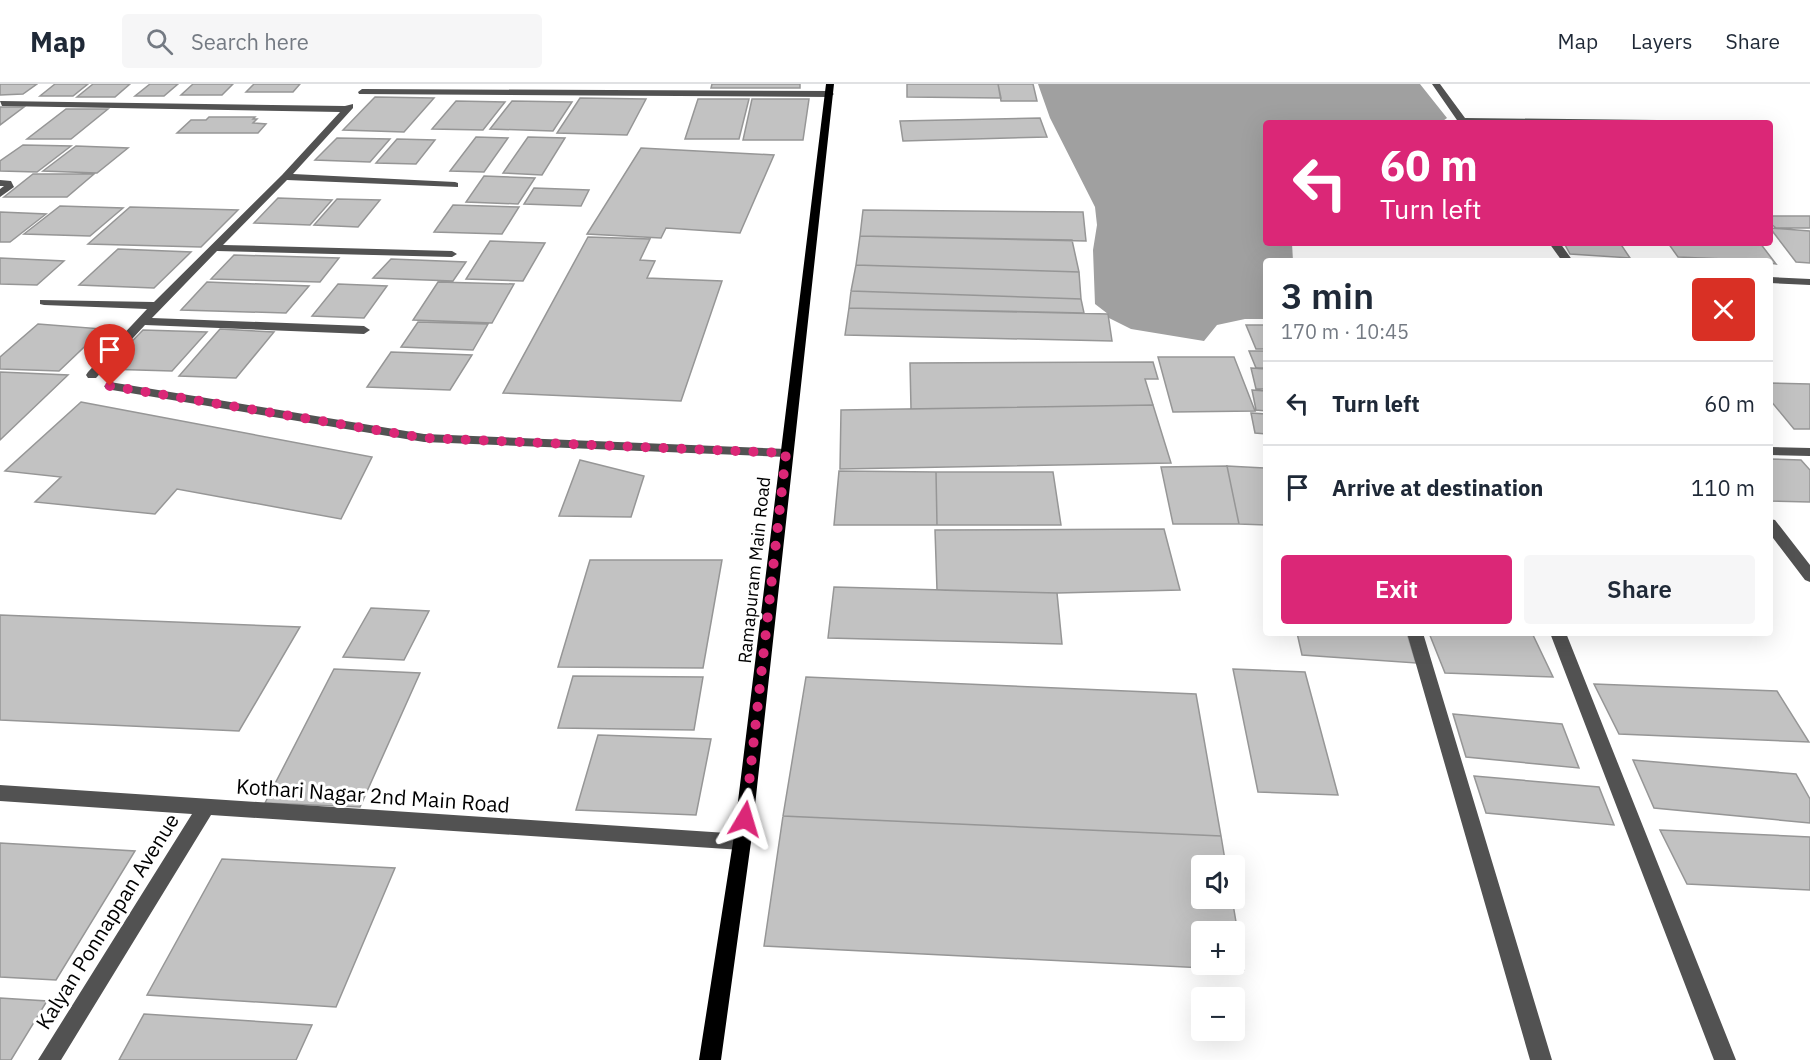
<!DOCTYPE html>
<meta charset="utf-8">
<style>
:root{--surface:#fff;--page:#f6f6f7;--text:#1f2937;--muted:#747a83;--line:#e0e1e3;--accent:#db2777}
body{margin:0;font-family:"IBM Plex Sans",sans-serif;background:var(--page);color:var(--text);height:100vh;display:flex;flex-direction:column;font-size:22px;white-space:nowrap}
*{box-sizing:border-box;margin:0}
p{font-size:20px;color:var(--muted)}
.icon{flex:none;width:33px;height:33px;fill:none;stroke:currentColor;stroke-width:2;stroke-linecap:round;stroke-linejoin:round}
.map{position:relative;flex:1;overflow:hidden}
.panel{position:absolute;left:1263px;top:174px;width:510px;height:378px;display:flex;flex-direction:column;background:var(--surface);border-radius:6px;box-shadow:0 6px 24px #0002}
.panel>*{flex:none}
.banner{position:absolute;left:1263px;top:36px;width:510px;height:126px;border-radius:6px;box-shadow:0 6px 24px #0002;background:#db2777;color:#fff;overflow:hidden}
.buttons{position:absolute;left:1191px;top:771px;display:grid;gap:12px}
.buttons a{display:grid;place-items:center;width:54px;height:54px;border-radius:6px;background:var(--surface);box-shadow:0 6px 24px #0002;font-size:30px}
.pin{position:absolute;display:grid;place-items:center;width:51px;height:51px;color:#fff;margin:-62px -26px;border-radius:50% 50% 50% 0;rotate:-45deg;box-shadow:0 0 6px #0007}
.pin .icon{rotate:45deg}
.me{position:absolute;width:66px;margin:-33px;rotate:7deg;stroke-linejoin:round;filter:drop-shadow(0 0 4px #0008)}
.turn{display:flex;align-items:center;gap:21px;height:126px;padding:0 18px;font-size:27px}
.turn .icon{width:78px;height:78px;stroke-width:2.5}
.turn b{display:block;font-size:42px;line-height:51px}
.round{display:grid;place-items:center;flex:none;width:63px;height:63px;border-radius:6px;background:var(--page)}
.headline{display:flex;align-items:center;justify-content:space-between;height:102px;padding:0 18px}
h1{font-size:36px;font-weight:600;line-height:45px}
.primary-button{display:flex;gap:12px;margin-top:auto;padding:12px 18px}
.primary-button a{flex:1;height:69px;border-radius:6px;background:var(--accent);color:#fff;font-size:24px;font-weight:600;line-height:69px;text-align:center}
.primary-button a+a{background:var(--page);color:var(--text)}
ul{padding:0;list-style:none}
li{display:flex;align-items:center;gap:18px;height:84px;padding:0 18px;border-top:2px solid var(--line)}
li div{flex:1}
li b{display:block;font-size:22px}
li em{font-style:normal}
header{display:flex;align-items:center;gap:36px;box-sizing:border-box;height:84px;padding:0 30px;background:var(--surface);border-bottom:2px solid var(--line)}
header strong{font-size:28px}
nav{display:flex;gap:33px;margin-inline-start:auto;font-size:21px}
.search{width:420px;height:54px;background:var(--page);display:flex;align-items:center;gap:15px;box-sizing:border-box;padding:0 21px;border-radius:6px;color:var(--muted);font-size:22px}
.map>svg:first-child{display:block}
.water{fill:#a0a0a0}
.building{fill:#c2c2c2;stroke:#969696;stroke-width:1.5;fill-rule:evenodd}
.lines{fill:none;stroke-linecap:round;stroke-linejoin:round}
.minor{fill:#525252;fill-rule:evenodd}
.major{fill:#000;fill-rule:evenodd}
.route{stroke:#db2777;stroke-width:10;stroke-dasharray:0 18}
.labels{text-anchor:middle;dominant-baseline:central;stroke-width:6;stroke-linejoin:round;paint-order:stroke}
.street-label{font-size:18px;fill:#000;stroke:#fff}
.near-street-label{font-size:21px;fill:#000;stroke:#fff}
</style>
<header>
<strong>Map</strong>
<div class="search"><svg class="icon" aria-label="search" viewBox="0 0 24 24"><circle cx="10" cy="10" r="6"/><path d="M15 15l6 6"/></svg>Search here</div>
<nav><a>Map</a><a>Layers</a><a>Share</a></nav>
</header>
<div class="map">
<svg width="1810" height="976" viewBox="0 0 1810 976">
<rect width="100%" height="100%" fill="#fff"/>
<path class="water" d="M1038 0H1420L1447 34 1440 39H1266V159H1292L1293 177H1266V235H1245L1217 241 1204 257 1131 245 1109 234 1108 230 1095 220 1093 166 1097 141 1095 123 1050 34Z"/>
<path class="building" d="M0 0H37L23 10 0 11Z
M55 0H88L73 12H40Z
M93 0H130L115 13H77Z
M150 0H178L164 12H135Z
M193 0H233L222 11H181Z
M254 0H300L293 8H246Z
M712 0H800V4H711Z
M907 0H998L1001 14 907 13Z
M998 0H1033L1037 17H1001Z
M375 13 434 14 404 48 343 46Z
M580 14 646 15 627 51 557 49Z
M698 15H749L739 55H685Z
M752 15H809L803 56H743Z
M456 17 505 18 483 46 432 45Z
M512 17 572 18 553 47 490 45Z
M0 23H24L0 41Z
M66 25H108L71 55H27Z
M209 33H255L253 35H257L253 39 266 40 258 49H177L191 36H206Z
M1040 34 1047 53 903 57 900 37Z
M476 53 508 54 484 88 450 87Z
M528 53 565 54 542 91 503 89Z
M337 54 390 55 370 78 315 76Z
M397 55 435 56 416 80 376 79Z
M23 61 71 62 37 88 0 87V77Z
M76 62 128 64 97 89 43 87Z
M641 64 774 71 740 149 666 144 661 154 587 150Z
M33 90H94L67 113H4Z
M484 92 535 94 518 120 466 118Z
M534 104 589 106 581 122 524 120Z
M278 114 332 116 310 141 254 139Z
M337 115 380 116 358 143 314 141Z
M453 121 519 123 502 150 434 148Z
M60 122 123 124 90 152 24 150Z
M130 123 238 126 201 163 88 160Z
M863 126 1083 128 1086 157 860 152Z
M0 128 46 130 10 158H0Z
M1770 132H1810V144H1776L1770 139Z
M1770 144 1810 147V179L1796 178Z
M860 152 1072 156 1079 188 856 181Z
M588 153 650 155 640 176 655 177 647 194 722 197 681 317 503 309Z
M490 157 545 159 523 197 466 195Z
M1564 159H1620L1630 174 1570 170Z
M1668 159H1760L1776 180 1770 179V177L1678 173Z
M118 165 191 168 154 204 79 201Z
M234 171 339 174 320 198 211 195Z
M0 174 64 177 37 201 0 200Z
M391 175 466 178 453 197 373 194Z
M856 181 1079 188 1081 215 851 207Z
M207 198 309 202 286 229 181 226Z
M438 198 514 200 492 239 413 236Z
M338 200 387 202 364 234 312 232Z
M851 207 1081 215 1084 229 849 224Z
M849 224 1108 230 1112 257 845 251Z
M418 238 488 240 473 266 401 263Z
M38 240 103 245 59 287 0 285V273Z
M1246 241H1266V265H1256Z
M220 245 274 248 236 294 179 292Z
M143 246 207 248 172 287 105 285Z
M1249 267H1266V284H1256Z
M391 268 472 271 450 306 367 303Z
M1158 273H1234L1255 327 1173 328Z
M1153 278 1158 295H1145L1153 321 911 325 910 279Z
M1251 284 1266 285V305H1256Z
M0 288 68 291 0 356Z
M1770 299 1810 300V345H1794L1770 316Z
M1252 306 1266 307V327L1256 326Z
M81 318 372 373 341 435 177 405 155 430 35 418 61 393 5 387Z
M1153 321 1171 379 840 385 841 326Z
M1251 329 1266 330V350L1255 349Z
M1770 375 1801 376 1810 386V418L1770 417Z
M580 376 644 392 631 433 559 432Z
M1227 382 1264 384 1266 441 1239 440Z
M1227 382 1239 440H1173L1161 383Z
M839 387 936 388 937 441H834Z
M936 388H1053L1061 441H937Z
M1164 445 1180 506 1057 509 937 506 935 446Z
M590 476H722L703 584 558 583Z
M834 503 1057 509 1062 560 828 554Z
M371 524 429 527 404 576 343 573Z
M0 531 300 543 239 647 0 636Z
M1297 549H1407L1416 579 1302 571Z
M1429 549H1532L1553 593 1445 589Z
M334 585 420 589 360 723 265 719Z
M1233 585 1305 588 1338 711 1258 708Z
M573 592 703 593 694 646 558 644Z
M806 593 1196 610 1221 752 783 732Z
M1594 600 1777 607 1809 658 1619 650Z
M1453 630 1562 640 1579 684 1466 673Z
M598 651 711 655 696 731 576 726Z
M1633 676 1796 690 1810 715V739L1654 724Z
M1474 692 1599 703 1614 741 1486 729Z
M783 732 1221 752 1226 782H1202V814H1232L1244 886 764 862ZM1202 848H1234V880H1202Z
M1660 746 1810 753V806L1687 800Z
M0 759 135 767 56 896 0 893Z
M222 775 395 784 336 923 147 911Z
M0 914 47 917 11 976H0Z
M144 930 312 941 296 976H119Z"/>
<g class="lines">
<path class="minor" d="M1432 0H1440L1465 34 1657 36 1661 39H1459Z
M362 5 830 7 834 10 830 13 359 10 358 8Z
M0 17 345 22 353 20V24L293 90 455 98 458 99V103L287 96 223 161 452 167 457 170 452 173 217 167 152 234 364 242 370 246 364 250 145 241 96 294H88L86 291 88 288 147 225 44 221 40 220V216L154 218 282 91 340 28 2 22Z
M0 96 11 97 14 103 0 113V105L4 102H0Z
M1549 159H1560L1573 177H1562Z
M1770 193 1810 195V201L1770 199Z
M110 298 424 350 786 365 793 369 786 373 424 358 106 305 104 302Z
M1770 363 1810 364V372L1770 371Z
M1770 435 1775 436 1810 481V498L1805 496 1770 450Z
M1407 549H1423L1552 976H1530Z
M1550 549H1566L1736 976H1714Z
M0 701 742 750 749 752 751 758 749 764 742 766 211 731 61 976H38L192 730 0 717Z"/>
<path class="major" d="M826 0H834L751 758 721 976H699L733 758Z"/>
</g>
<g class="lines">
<path class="route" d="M110 302 424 354 786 369 745 735"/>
</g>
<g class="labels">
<g class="street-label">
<text transform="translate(754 486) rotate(-84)">Ramapuram Main Road</text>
</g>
<g class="near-street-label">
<text transform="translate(373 711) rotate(4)">Kothari Nagar 2nd Main Road</text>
<text transform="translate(107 837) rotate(-58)">Kalyan Ponnappan Avenue</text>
</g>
</g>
</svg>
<div class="buttons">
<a><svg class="icon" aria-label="sound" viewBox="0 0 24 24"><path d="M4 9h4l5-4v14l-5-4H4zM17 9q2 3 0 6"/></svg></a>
<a>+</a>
<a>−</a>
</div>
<div class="pin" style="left:110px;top:302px;background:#d93025"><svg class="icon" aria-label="arrive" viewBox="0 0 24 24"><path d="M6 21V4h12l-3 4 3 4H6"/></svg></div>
<svg class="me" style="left:745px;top:735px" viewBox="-20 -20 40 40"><path d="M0-17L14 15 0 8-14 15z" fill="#db2777" stroke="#fff" stroke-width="4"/></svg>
<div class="banner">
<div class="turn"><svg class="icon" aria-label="left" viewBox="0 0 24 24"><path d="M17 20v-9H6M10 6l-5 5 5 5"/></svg><div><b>60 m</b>Turn left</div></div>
</div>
<section class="panel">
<div class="headline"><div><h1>3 min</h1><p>170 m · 10:45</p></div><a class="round" style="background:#d93025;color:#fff"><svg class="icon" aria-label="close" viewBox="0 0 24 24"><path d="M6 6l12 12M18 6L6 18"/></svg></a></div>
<ul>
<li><svg class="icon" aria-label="left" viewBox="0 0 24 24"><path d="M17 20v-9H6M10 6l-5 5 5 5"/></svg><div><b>Turn left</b></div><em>60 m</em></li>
<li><svg class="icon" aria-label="arrive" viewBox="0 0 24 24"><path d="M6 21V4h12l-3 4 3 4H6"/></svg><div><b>Arrive at destination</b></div><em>110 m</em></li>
</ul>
<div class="primary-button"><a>Exit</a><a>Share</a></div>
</section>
</div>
